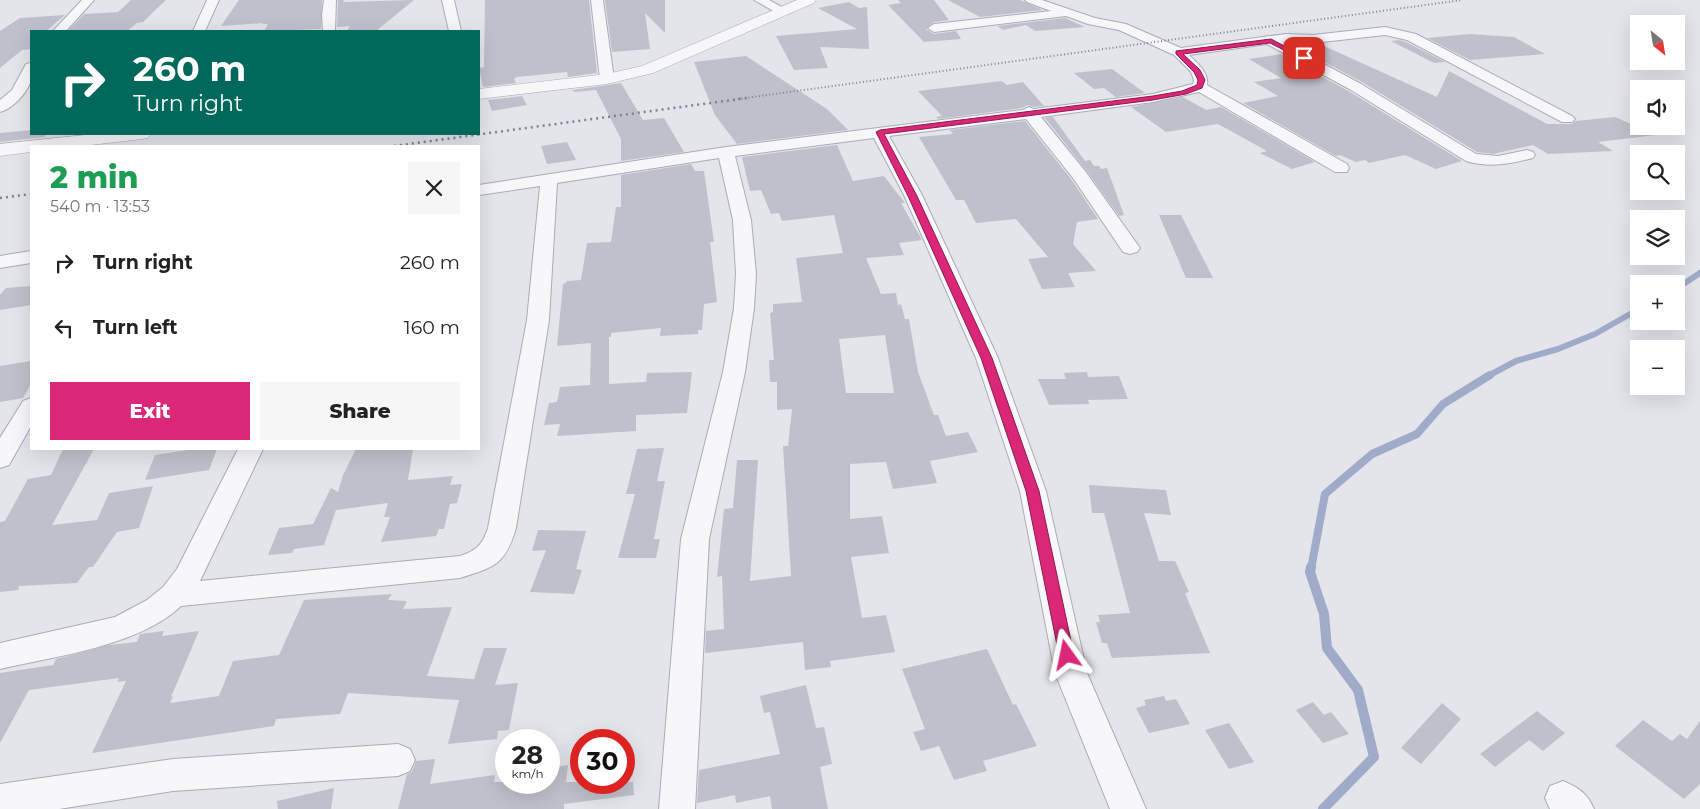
<!DOCTYPE html>
<meta charset="utf-8">
<style>
:root{--surface:#fff;--page:#f6f6f6;--text:#222;--muted:#767676;--accent:#db2777}
body{margin:0;font-family:Montserrat,sans-serif;background:var(--page);color:var(--text);height:100vh;display:flex;flex-direction:column;font-size:19px;white-space:nowrap}
*{box-sizing:border-box;margin:0}
p{font-size:16px;color:var(--muted)}
.icon{flex:none;width:28px;height:28px;fill:none;stroke:currentColor;stroke-width:2;stroke-linecap:round;stroke-linejoin:round}
.map{position:relative;flex:1;overflow:hidden}
.side{position:absolute;left:30px;top:145px;width:450px;height:305px;display:flex;flex-direction:column;background:var(--surface);border-radius:0px;box-shadow:0 5px 20px #0002}
.side>*{flex:none}
.top-card{position:absolute;left:30px;top:30px;width:450px;height:105px;border-radius:0px;box-shadow:0 5px 20px #0002;background:#00695c;color:#fff;overflow:hidden}
.needle{width:32px;rotate:150deg}
.tools{position:absolute;left:1630px;top:15px;display:grid;gap:10px}
.tools a{display:grid;place-items:center;width:55px;height:55px;border-radius:0px;background:var(--surface);box-shadow:0 5px 20px #0002;font-size:25px}
.speed{position:absolute;left:495px;top:729px;display:flex;gap:10px;font-size:25px;font-weight:700;text-align:center}
.speed>*{display:grid;place-content:center;width:65px;height:65px;border-radius:50%;background:var(--surface);box-shadow:0 5px 20px #0002;line-height:1}
.speed small{font-size:12px;font-weight:400}
.speed .limit{border:8px solid #d22;background:#fff;color:#111}
.pin{position:absolute;display:grid;place-items:center;width:42px;height:42px;color:#fff;margin:-21px;border-radius:10px;box-shadow:0 2px 8px #0006}
.me{position:absolute;width:55px;margin:-28px;rotate:348deg;stroke-linejoin:round;filter:drop-shadow(0 0 4px #0008)}
.turn{display:flex;align-items:center;gap:18px;height:105px;padding:0 20px;font-size:22px}
.turn .icon{width:65px;height:65px;stroke-width:2.5}
.turn b{display:block;font-size:35px;line-height:42px}
.round{display:grid;place-items:center;flex:none;width:52px;height:52px;border-radius:0px;background:var(--page)}
.overview{display:flex;align-items:center;justify-content:space-between;height:85px;padding:0 20px}
h1{font-size:30px;font-weight:800;line-height:38px;color:#1e9e55}
.action{display:flex;gap:10px;margin-top:auto;padding:10px 20px}
.action a{flex:1;height:58px;border-radius:0px;background:var(--accent);color:#fff;font-size:20px;font-weight:800;line-height:58px;text-align:center}
.action a+a{background:var(--page);color:var(--text)}
ul{padding:0;list-style:none}
li{display:flex;align-items:center;gap:15px;height:65px;padding:0 20px}
li div{flex:1}
li b{display:block;font-size:19px}
li em{font-style:normal}
.map>svg:first-child{display:block}
.lines{fill:none;stroke-linecap:round;stroke-linejoin:round}
.stream-far2{stroke:#a0abca;stroke-width:6}
.stream-far1{stroke:#a0abca;stroke-width:8}
.stream{stroke:#a0abca;stroke-width:10}
.building{fill:#bec0cb;fill-rule:evenodd}
.minor-casing{stroke:#a9abb6;stroke-width:2}
.tertiary-casing{stroke:#a9abb6;stroke-width:1}
.minor{fill:#f7f7fa;fill-rule:evenodd}
.tertiary{fill:#f7f7fa;fill-rule:evenodd}
.rail-far1{stroke:#7d8195;stroke-width:2;stroke-dasharray:1 2.5;stroke-linecap:butt}
.rail{stroke:#7d8195;stroke-width:2.5;stroke-dasharray:2 4;stroke-linecap:butt}
.route{fill:#db2777;stroke:#8e194d}
</style>
<div class="map">
<svg width="1700" height="809" viewBox="0 0 1700 809">
<rect width="100%" height="100%" fill="#e4e5eb"/>
<g class="lines">
<path class="stream-far2" d="M1676 289 1700 273
M1488 376 1516 361 1558 349 1595 334 1639 309"/>
<path class="stream-far1" d="M1311 569 1325 494 1372 454 1417 434 1443 404 1490 375"/>
<path class="stream" d="M1311 567 1310 572 1324 614 1327 648 1358 690 1374 757 1323 809"/>
</g>
<path class="building" d="M131 0H166L143 22 137 23 127 31H68L84 14 118 12Z
M239 0H322L321 29 264 31 268 24H262L263 23 221 26Z
M338 0H344L343 2 414 0 376 31H347L350 26 337 27Z
M485 0H589L597 73 568 77 567 72 517 77 514 79 516 83 483 87 479 68 484 67Z
M605 0H665V33L645 13 650 49 612 52Z
M898 0H934L949 20 934 22 926 29 934 34 956 31 961 39 924 42 888 5 901 3Z
M948 0H1020L1043 10 980 17Z
M849 2 859 8 867 7 869 49 820 47 828 68 794 70 776 36 857 29 818 8Z
M65 15 46 31H31V49L22 50 0 68V31L20 18Z
M1065 18 1085 27 1035 31 1026 25 1003 30 997 26Z
M1470 34 1514 37 1545 54 1470 60 1427 38Z
M1399 40 1406 42 1445 62 1434 63 1391 41Z
M1324 46 1437 97 1449 71 1547 124H1572L1576 121 1615 117 1656 135 1598 142 1613 151 1548 154 1533 145 1493 154 1477 152 1362 82 1302 50Z
M1281 54 1350 92 1462 161 1436 169 1405 155 1369 163 1365 160 1356 162 1340 155 1336 156 1243 103 1278 96 1254 82 1281 78 1249 59Z
M746 56 827 109 848 130 737 144 715 115 694 62Z
M1112 69 1145 93 1116 97 1104 88 1094 89 1074 73Z
M1002 81 1007 85 1023 82 1044 106 1033 107 1028 105 1022 108 938 119 936 117 942 116 918 91Z
M621 83 643 120 664 118 684 152 621 161V139L596 90 574 92 573 90Z
M522 96 527 105 492 111 488 100Z
M1183 97 1206 110 1221 107 1315 162 1292 169 1260 153 1267 151 1218 124 1166 132 1131 107Z
M1053 117 1085 161 1090 160 1094 166H1099L1101 169 1107 168 1124 215 1119 216 1086 170 1045 118Z
M1025 121 1071 179 1098 219 1077 222 1073 244 1096 271 1068 273 1075 287 1042 289 1028 259 1048 257 1016 219 976 223 964 200H956L919 137 953 134 950 130Z
M31 130V134H47L44 137 0 142V133Z
M567 142 576 160 547 164 541 146Z
M837 145 853 181 884 176 905 203H901L922 240 899 243 904 255 866 258 881 294 896 293 898 305 901 304 905 319H909L918 372 934 415H938L946 436 968 432 978 452 930 461 937 483 893 489 886 462 850 464V519L882 516 889 553 851 557 862 618 886 615 895 652 830 661 831 667 805 670 803 642 705 653 706 631 724 629 722 576 717 577 724 509 733 508 737 460H758L750 581 791 576 783 446H788L792 409 777 410V382H770L769 360H774L770 313 773 312V304L802 302 796 258 843 253 834 215 782 221 779 213 771 214 761 190 750 191 742 157ZM885 335 894 393H846L839 339Z
M691 164 695 171H704L714 242H710L717 302 704 304 702 330H698V334L660 336 661 328 611 333V337H609V384L646 382 647 373 692 372 687 413 636 415V431L557 436 560 424 544 425 549 403 557 402 560 387 590 385 591 343 557 346 563 284 566 283 567 281 581 280 587 243 611 242 616 207H621V175Z
M1159 215H1181L1213 278H1186Z
M31 286V305L0 310V295L6 288Z
M31 361V384L23 398 0 402V366Z
M1087 372 1088 377 1119 376 1128 399 1088 400 1089 404 1049 405 1038 379H1066L1064 373Z
M664 448 657 481H665L654 539H660L656 558H618L635 494H626L637 449Z
M63 449H94L52 525 97 520 109 493 153 486 139 528 117 532 93 567H89L77 583 19 586 18 590 0 592V522L5 521 28 479 51 475Z
M195 449H217L209 470 145 480 155 455Z
M356 449H413L408 480 453 476 450 485 462 484 457 503 450 504 444 529H439L436 536 381 542 390 517H384L388 503 336 510 324 545 294 549 292 553 268 555 279 528 313 524 331 488 338 492 343 475Z
M1089 485 1166 490 1171 515 1144 513 1159 561H1175L1189 592 1185 593 1210 653 1112 658 1107 643H1102L1096 622H1100L1098 615 1130 613 1129 609 1104 513H1092Z
M538 530 586 531 576 569 582 570 574 594 530 592 546 550 532 551Z
M392 594 388 600 407 601 403 609 452 607 427 676 474 679 484 648H507L495 685 518 683 509 730 498 731 497 739 448 744 459 700 348 693 340 714 276 719 274 726 92 753 126 681 117 682 119 678 29 690 0 743V673L53 665 56 659 109 645 137 642 140 634 164 631 162 636 199 631 171 697 173 696 170 703 219 696 233 661 279 655 304 600Z
M987 649 1013 705 1016 704 1037 746 983 761 987 771 954 780 939 746 921 751 913 732 925 729 902 669Z
M806 685 816 728 824 727 832 764 820 767 828 809H772L770 796 736 803 735 795 697 803 699 770 780 754 770 712 764 713 760 696Z
M1164 696 1166 701 1176 699 1190 724 1149 733 1136 708 1146 705 1144 700Z
M1313 702 1324 715 1331 712 1349 734 1323 743 1296 710Z
M1442 703 1461 719 1421 764 1401 748Z
M1537 711 1565 733 1543 751 1529 740 1495 767 1480 754Z
M1643 720 1672 741 1680 734 1687 739 1700 721V784L1684 799 1615 746Z
M1229 723 1254 762 1229 769 1205 730Z
M435 759 430 784 495 775 494 782H549V768L568 765 566 782H633L634 795 564 804V809H398L407 774 412 772 416 761Z
M334 788 331 809H278L277 801Z"/>
<g class="lines">
<defs>
<path id="minor" d="M82 0H94L66 31H53Z
M207 0H219L205 31H193Z
M324 0H336L335 31H323L322 15Z
M442 0H454L461 31H449Z
M591 0H603L614 79 607 83 600 79Z
M754 0H769L789 11 783 15 779 14Z
M1025 0H1042L1095 18 1126 24 1181 48 1286 34 1313 35 1385 27 1416 34 1572 116 1575 119 1572 122H1562L1407 40 1385 35 1313 43 1283 42 1361 84 1476 154 1498 156 1527 150 1533 152 1535 155 1533 158C1509 164 1490 168 1466 161L1351 90 1267 44 1189 55C1197 63 1209 72 1207 85L1347 164 1349 168 1347 172H1335L1199 92 1153 102 1041 117 1085 171 1140 248 1137 252 1130 254 1123 252 1073 178 1026 119 889 136 922 195 998 358 1046 491 1087 673 1146 809H1110L1055 673 1020 491 976 358 904 195 874 138 735 156 751 220 756 274 754 308 745 372 709 539 695 809H659L681 539 723 372 734 308 736 274 733 220 719 158 557 183 549 320 516 528C505 565 495 567 460 578L181 606C139 646 56 656 0 669V643L115 617 147 600 163 587 177 569 238 449H263L200 581 460 556C476 551 483 544 488 528L527 320 540 186 479 195V185L726 147 1023 110 1029 107 1033 109 1153 94 1193 84 1194 80 1191 72 1174 55 1119 30 1088 24 1066 16 934 32 928 28 934 24 1051 11 1027 2Z
M31 63C31 68 32 74 31 79 29 92 12 109 0 112V100L12 90 26 64Z
M31 251V263L0 268V256Z
M31 398V426L9 465 0 468V438L23 401Z
M398 744 410 749 415 760 410 771 398 776 173 791 59 809H0V784L173 759Z
M1563 781C1579 788 1587 793 1594 809H1550L1545 798 1550 786Z"/>
<path id="tertiary" d="M797 0H816L814 3 653 73 607 84 479 99V89L607 74 642 66Z
M95 134H151L148 138 142 139 82 146H31V152L0 156V144Z"/>
</defs>
<use href="#minor" class="minor-casing"/>
<use href="#tertiary" class="tertiary-casing"/>
<use href="#minor" class="minor"/>
<use href="#tertiary" class="tertiary"/>
<path class="rail-far1" d="M738 99 1462 0"/>
<path class="rail" d="M394 146 747 98
M0 198 31 194"/>
</g>
<path class="route" d="M1271 39 1307 58 1302 59 1270 43 1183 54 1200 70 1205 80 1202 88 1186 94 1153 100 884 134 917 196 992 358 1039 491 1074 655 1072 659 1067 661 1062 659 1059 655 1026 491 981 358 908 196 876 132 880 130 1153 96 1182 91 1197 85 1198 80 1194 72 1176 54V51Z"/>
</svg>
<div class="tools">
<a><svg class="needle" viewBox="-14 -14 28 28"><path d="M0-13l5 13h-10z" fill="#e53935"/><path d="M0 13l5-13h-10z" fill="#767676"/></svg></a>
<a><svg class="icon" aria-label="sound" viewBox="0 0 24 24"><path d="M4 9h4l5-4v14l-5-4H4zM17 9q2 3 0 6"/></svg></a>
<a><svg class="icon" aria-label="search" viewBox="0 0 24 24"><circle cx="10" cy="10" r="6"/><path d="M15 15l6 6"/></svg></a>
<a><svg class="icon" aria-label="layers" viewBox="0 0 24 24"><path d="M12 4l9 5-9 5-9-5zM3 14l9 5 9-5"/></svg></a>
<a>+</a>
<a>−</a>
</div>
<div class="speed"><div>28<small>km/h</small></div><div class="limit">30</div></div>
<div class="pin" style="left:1304px;top:58px;background:#d93025"><svg class="icon" aria-label="arrive" viewBox="0 0 24 24"><path d="M6 21V4h12l-3 4 3 4H6"/></svg></div>
<svg class="me" style="left:1067px;top:655px" viewBox="-20 -20 40 40"><path d="M0-17L14 15 0 8-14 15z" fill="#db2777" stroke="#fff" stroke-width="4"/></svg>
<div class="top-card">
<div class="turn"><svg class="icon" aria-label="right" viewBox="0 0 24 24"><path d="M7 20v-9h11M14 6l5 5-5 5"/></svg><div><b>260 m</b>Turn right</div></div>
</div>
<section class="side">
<div class="overview"><div><h1>2 min</h1><p>540 m · 13:53</p></div><a class="round"><svg class="icon" aria-label="close" viewBox="0 0 24 24"><path d="M6 6l12 12M18 6L6 18"/></svg></a></div>
<ul>
<li><svg class="icon" aria-label="right" viewBox="0 0 24 24"><path d="M7 20v-9h11M14 6l5 5-5 5"/></svg><div><b>Turn right</b></div><em>260 m</em></li>
<li><svg class="icon" aria-label="left" viewBox="0 0 24 24"><path d="M17 20v-9H6M10 6l-5 5 5 5"/></svg><div><b>Turn left</b></div><em>160 m</em></li>
</ul>
<div class="action"><a>Exit</a><a>Share</a></div>
</section>
</div>
